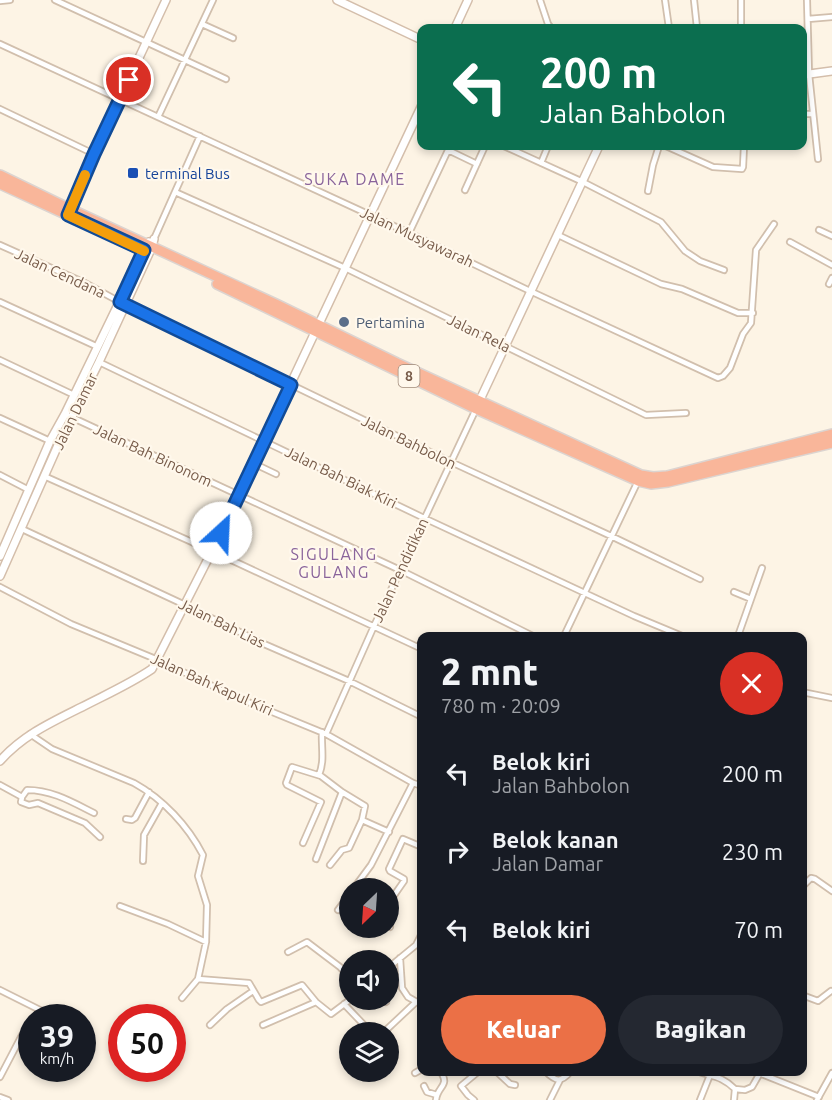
<!DOCTYPE html>
<html lang="id">
<meta charset="utf-8">
<style>
:root{--surface:#171b24;--page:#242831;--text:#f1f3f6;--muted:#9ea1a6;--accent:#eb7046}
body{margin:0;font-family:Ubuntu,sans-serif;background:var(--page);color:var(--text);height:100vh;display:flex;flex-direction:column;font-size:22px;white-space:nowrap}
*{box-sizing:border-box;margin:0}
p{font-size:20px;color:var(--muted)}
.icon{flex:none;width:33px;height:33px;fill:none;stroke:currentColor;stroke-width:2;stroke-linecap:round;stroke-linejoin:round}
.map{position:relative;flex:1;overflow:hidden}
.drawer{position:absolute;left:417px;top:632px;width:390px;height:444px;display:flex;flex-direction:column;background:var(--surface);border-radius:12px;box-shadow:0 3px 9px #0003}
.drawer>*{flex:none}
.banner{position:absolute;left:417px;top:24px;width:390px;height:126px;border-radius:12px;box-shadow:0 3px 9px #0003;background:#0b6e4f;color:#fff;overflow:hidden}
.needle{width:39px;rotate:205deg}
.buttons{position:absolute;left:339px;top:878px;display:grid;gap:12px}
.buttons a{display:grid;place-items:center;width:60px;height:60px;border-radius:50%;background:var(--surface);box-shadow:0 3px 9px #0003;font-size:30px}
.speed{position:absolute;left:18px;top:1004px;display:flex;gap:12px;font-size:30px;font-weight:700;text-align:center}
.speed>*{display:grid;place-content:center;width:78px;height:78px;border-radius:50%;background:var(--surface);box-shadow:0 3px 9px #0003;line-height:1}
.speed small{font-size:15px;font-weight:400}
.speed .limit{border:9px solid #d22;background:#fff;color:#111}
.pin{position:absolute;display:grid;place-items:center;width:51px;height:51px;color:#fff;margin:-26px;border:3px solid #fff;border-radius:50%;box-shadow:0 2px 6px #0007}
.me{position:absolute;width:66px;margin:-33px;rotate:25deg;stroke-linejoin:round;filter:drop-shadow(0 0 4px #0008)}
.turn{display:flex;align-items:center;gap:21px;height:126px;padding:0 24px;font-size:27px}
.turn .icon{width:78px;height:78px;stroke-width:2.5}
.turn b{display:block;font-size:42px;line-height:51px}
.round{display:grid;place-items:center;flex:none;width:63px;height:63px;border-radius:32px;background:var(--page)}
.summary{display:flex;align-items:center;justify-content:space-between;height:102px;padding:0 24px}
h1{font-size:36px;font-weight:800;line-height:45px}
.action{display:flex;gap:12px;margin-top:auto;padding:12px 24px}
.action a{flex:1;height:69px;border-radius:36px;background:var(--accent);color:#fff;font-size:24px;font-weight:800;line-height:69px;text-align:center}
.action a+a{background:var(--page);color:var(--text)}
ul{padding:0;list-style:none}
li{display:flex;align-items:center;gap:18px;height:78px;padding:0 24px}
li div{flex:1}
li b{display:block;font-size:22px}
li em{font-style:normal}
.map>svg:first-child{display:block}
.lines{fill:none;stroke-linecap:round;stroke-linejoin:round}
.street-casing{stroke:#d1bfad;stroke-width:8}
.secondary-casing{stroke:#d4beab;stroke-width:10}
.highway-casing{stroke:#dcd4d0;stroke-width:12}
.street{stroke:#fff;stroke-width:4.5}
.secondary{stroke:#fff;stroke-width:7}
.highway{stroke:#f9b69a;stroke-width:9}
.route-casing{stroke:#114b97;stroke-width:15}
.route{stroke:#1a73e8;stroke-width:10}
.slow{stroke:#f59e0b;stroke-width:10}
.transit-dot{fill:#1a4fb4;stroke:#fff8ec;stroke-width:2}
.service-dot{fill:#5c6f8a;stroke:#fff8ec;stroke-width:2}
.labels{text-anchor:middle;dominant-baseline:central;stroke-width:4.5;stroke-linejoin:round;paint-order:stroke}
.shield{fill:#fff8ec;stroke:#a08a7a;stroke-width:1.5}
.shield-label{font-size:14px;font-weight:bold;fill:#775b49}
.transit-label{font-size:15px;fill:#164399;stroke:#fff8ec;text-anchor:start}
.street-label{font-size:15px;fill:#775b49;stroke:#fff8ec}
.service-label{font-size:15px;fill:#4e5e75;stroke:#fff8ec;text-anchor:start}
.neighbourhood-label{font-size:16px;letter-spacing:1.5px;fill:#8a649b;stroke:#fff8ec}
</style>
<div class="map">
<svg width="832" height="1100" viewBox="0 0 832 1100">
<rect width="100%" height="100%" fill="#fdf4e5"/>
<g class="lines">
<defs>
<path id="street" d="M55 0 226 79
M540 0 548 24 551 28
M665 0 669 28
M694 0 697 28
M741 0V28
M807 0 809 74 818 159
M0 1 10 0
M808 19 832 17
M202 24 233 38
M0 44 409 233 530 291 718 378 723 376 730 368 743 334 751 323 756 250 774 224
M0 109 94 154
M802 114H813
M158 117 213 0
M504 146 583 182 661 222 685 251 700 261 724 270
M666 146 713 167 742 169 743 167 744 146
M448 150 477 164
M541 163 548 146
M465 190 485 146
M648 191 653 165 659 146
M175 192 345 268 646 415 686 413
M819 230 832 236
M409 233 450 146
M558 235 661 284 682 289 738 313H753
M154 239 200 136
M790 242 832 265
M0 245 85 283 120 302 451 462 611 536 700 579
M829 284 832 278
M0 302 98 347
M0 360 74 395
M99 362 424 518 634 616 682 636
M69 416 400 570 533 636
M0 418 50 441
M253 463 276 474
M0 475 29 490
M44 476 212 551 422 649
M22 529 185 605 264 644 349 681 422 717
M0 587 71 624 158 660 238 698 326 734 413 783 422 786
M734 592 751 599
M564 636 638 481
M738 636 762 568
M802 692 832 698
M30 734 52 749 134 783C163 799 188 826 203 855L198 876 207 905 206 942 198 979 249 983 259 1000 261 1002 302 985 316 1002 331 1014 351 999
M326 734 374 626 476 409
M319 775C325 760 321 747 322 732
M0 785 22 797 21 802 29 805 38 803 85 823 100 837
M22 797 27 790C52 790 72 802 94 813
M126 819 132 820 135 818 149 792
M303 843 321 802 287 785 286 783 292 767 321 776 342 792 365 806 362 820 389 832
M316 859 342 792
M143 861 144 835 162 803
M330 865 342 850 349 848 362 820
M802 887 811 878 815 879 832 891
M354 888 371 865 413 783
M388 904 404 881V879L390 871 389 869 403 839 422 847
M120 906 168 924 206 942
M338 910 350 894
M388 926 390 927
M288 952 307 942 340 967 350 978
M400 958 402 988 408 997 422 1005
M388 968 416 945 422 933
M0 990 50 1015
M802 995 818 1001 831 991
M182 998 198 979
M384 999 386 1002
M344 1004 365 1026
M210 1025 227 1009 253 991
M263 1025 316 1002
M384 1032 416 1002
M496 1071 510 1084 515 1085
M545 1071C556 1082 561 1083 571 1071
M696 1071C713 1077 722 1076 735 1089L745 1090 752 1087 760 1073
M754 1071 819 1097
M415 1073 422 1069
M0 1077 22 1035
M424 1086 427 1092 437 1095
M0 1097 8 1100
M436 1100C437 1086 451 1086 440 1071
M474 1100 468 1095 461 1086 479 1071
M550 1100 560 1080
M700 1100 710 1075
M734 1100 735 1089
M817 1100 832 1073"/>
<path id="secondary" d="M337 0 422 40
M455 28 468 0
M802 75 832 71
M68 215 94 154 166 0
M478 404 599 146
M0 556 50 441 65 414 147 245 149 242
M0 576 59 443 99 362 152 247 154 239
M0 761C23 735 52 722 82 707 105 695 130 684 152 669L212 551 422 105"/>
<path id="highway" d="M0 175 70 209 276 304 397 363 641 475 653 477 667 476 832 434
M0 184 63 213
M217 284 476 409 638 481 651 484 668 482 832 443"/>
</defs>
<use href="#street" class="street-casing"/>
<use href="#secondary" class="secondary-casing"/>
<use href="#highway" class="highway-casing"/>
<use href="#street" class="street"/>
<use href="#secondary" class="secondary"/>
<use href="#highway" class="highway"/>
</g>
<g class="lines">
<defs>
<path id="route" d="M129 80 94 154 68 215 144 250 120 302 291 385 221 533"/>
</defs>
<use href="#route" class="route-casing"/>
<use href="#route" class="route"/>
<path class="slow" d="M85 175 68 215 144 251"/>
</g>
<rect class="transit-dot" x="127" y="167" width="12" height="12" rx="3"/>
<circle class="service-dot" cx="344" cy="322" r="6"/>
<g class="labels">
<rect class="shield" x="398.5" y="365" width="21" height="22" rx="4.5"/>
<g class="shield-label">
<text x="409" y="376">8</text>
</g>
<g class="transit-label">
<text x="145" y="173">terminal Bus</text>
</g>
<g class="street-label">
<text transform="translate(417 237) rotate(25)">Jalan Musyawarah</text>
<text transform="translate(60 273) rotate(25)">Jalan Cendana</text>
<text transform="translate(479 333) rotate(26)">Jalan Rela</text>
<text transform="translate(75 411) rotate(-64)">Jalan Damar</text>
<text transform="translate(409 442) rotate(26)">Jalan Bahbolon</text>
<text transform="translate(153 455) rotate(25)">Jalan Bah Binonom</text>
<text transform="translate(341 477) rotate(26)">Jalan Bah Biak Kiri</text>
<text transform="translate(400 570) rotate(-65)">Jalan Pendidikan</text>
<text transform="translate(222 623) rotate(26)">Jalan Bah Lias</text>
<text transform="translate(212 684) rotate(24)">Jalan Bah Kapul Kiri</text>
</g>
<g class="service-label">
<text x="356" y="322">Pertamina</text>
</g>
<g class="neighbourhood-label">
<text x="355" y="179">SUKA DAME</text>
<text x="334" y="554">SIGULANG<tspan x="334" dy="18">GULANG</tspan></text>
</g>
</g>
</svg>
<div class="buttons">
<a><svg class="needle" viewBox="-14 -14 28 28"><path d="M0-13l5 13h-10z" fill="#e53935"/><path d="M0 13l5-13h-10z" fill="#9ea1a6"/></svg></a>
<a><svg class="icon" aria-label="sound" viewBox="0 0 24 24"><path d="M4 9h4l5-4v14l-5-4H4zM17 9q2 3 0 6"/></svg></a>
<a><svg class="icon" aria-label="layers" viewBox="0 0 24 24"><path d="M12 4l9 5-9 5-9-5zM3 14l9 5 9-5"/></svg></a>
</div>
<div class="speed"><div>39<small>km/h</small></div><div class="limit">50</div></div>
<div class="pin" style="left:129px;top:80px;background:#d93025"><svg class="icon" aria-label="arrive" viewBox="0 0 24 24"><path d="M6 21V4h12l-3 4 3 4H6"/></svg></div>
<svg class="me" style="left:221px;top:533px" viewBox="-20 -20 40 40"><circle r="19" fill="#fff"/><path d="M0-13L10 11 0 6-10 11z" fill="#1a73e8"/></svg>
<div class="banner">
<div class="turn"><svg class="icon" aria-label="left" viewBox="0 0 24 24"><path d="M17 20v-9H6M10 6l-5 5 5 5"/></svg><div><b>200 m</b>Jalan Bahbolon</div></div>
</div>
<section class="drawer">
<div class="summary"><div><h1>2 mnt</h1><p>780 m · 20:09</p></div><a class="round" style="background:#d93025;color:#fff"><svg class="icon" aria-label="close" viewBox="0 0 24 24"><path d="M6 6l12 12M18 6L6 18"/></svg></a></div>
<ul>
<li><svg class="icon" aria-label="left" viewBox="0 0 24 24"><path d="M17 20v-9H6M10 6l-5 5 5 5"/></svg><div><b>Belok kiri</b><p>Jalan Bahbolon</p></div><em>200 m</em></li>
<li><svg class="icon" aria-label="right" viewBox="0 0 24 24"><path d="M7 20v-9h11M14 6l5 5-5 5"/></svg><div><b>Belok kanan</b><p>Jalan Damar</p></div><em>230 m</em></li>
<li><svg class="icon" aria-label="left" viewBox="0 0 24 24"><path d="M17 20v-9H6M10 6l-5 5 5 5"/></svg><div><b>Belok kiri</b></div><em>70 m</em></li>
</ul>
<div class="action"><a>Keluar</a><a>Bagikan</a></div>
</section>
</div>
